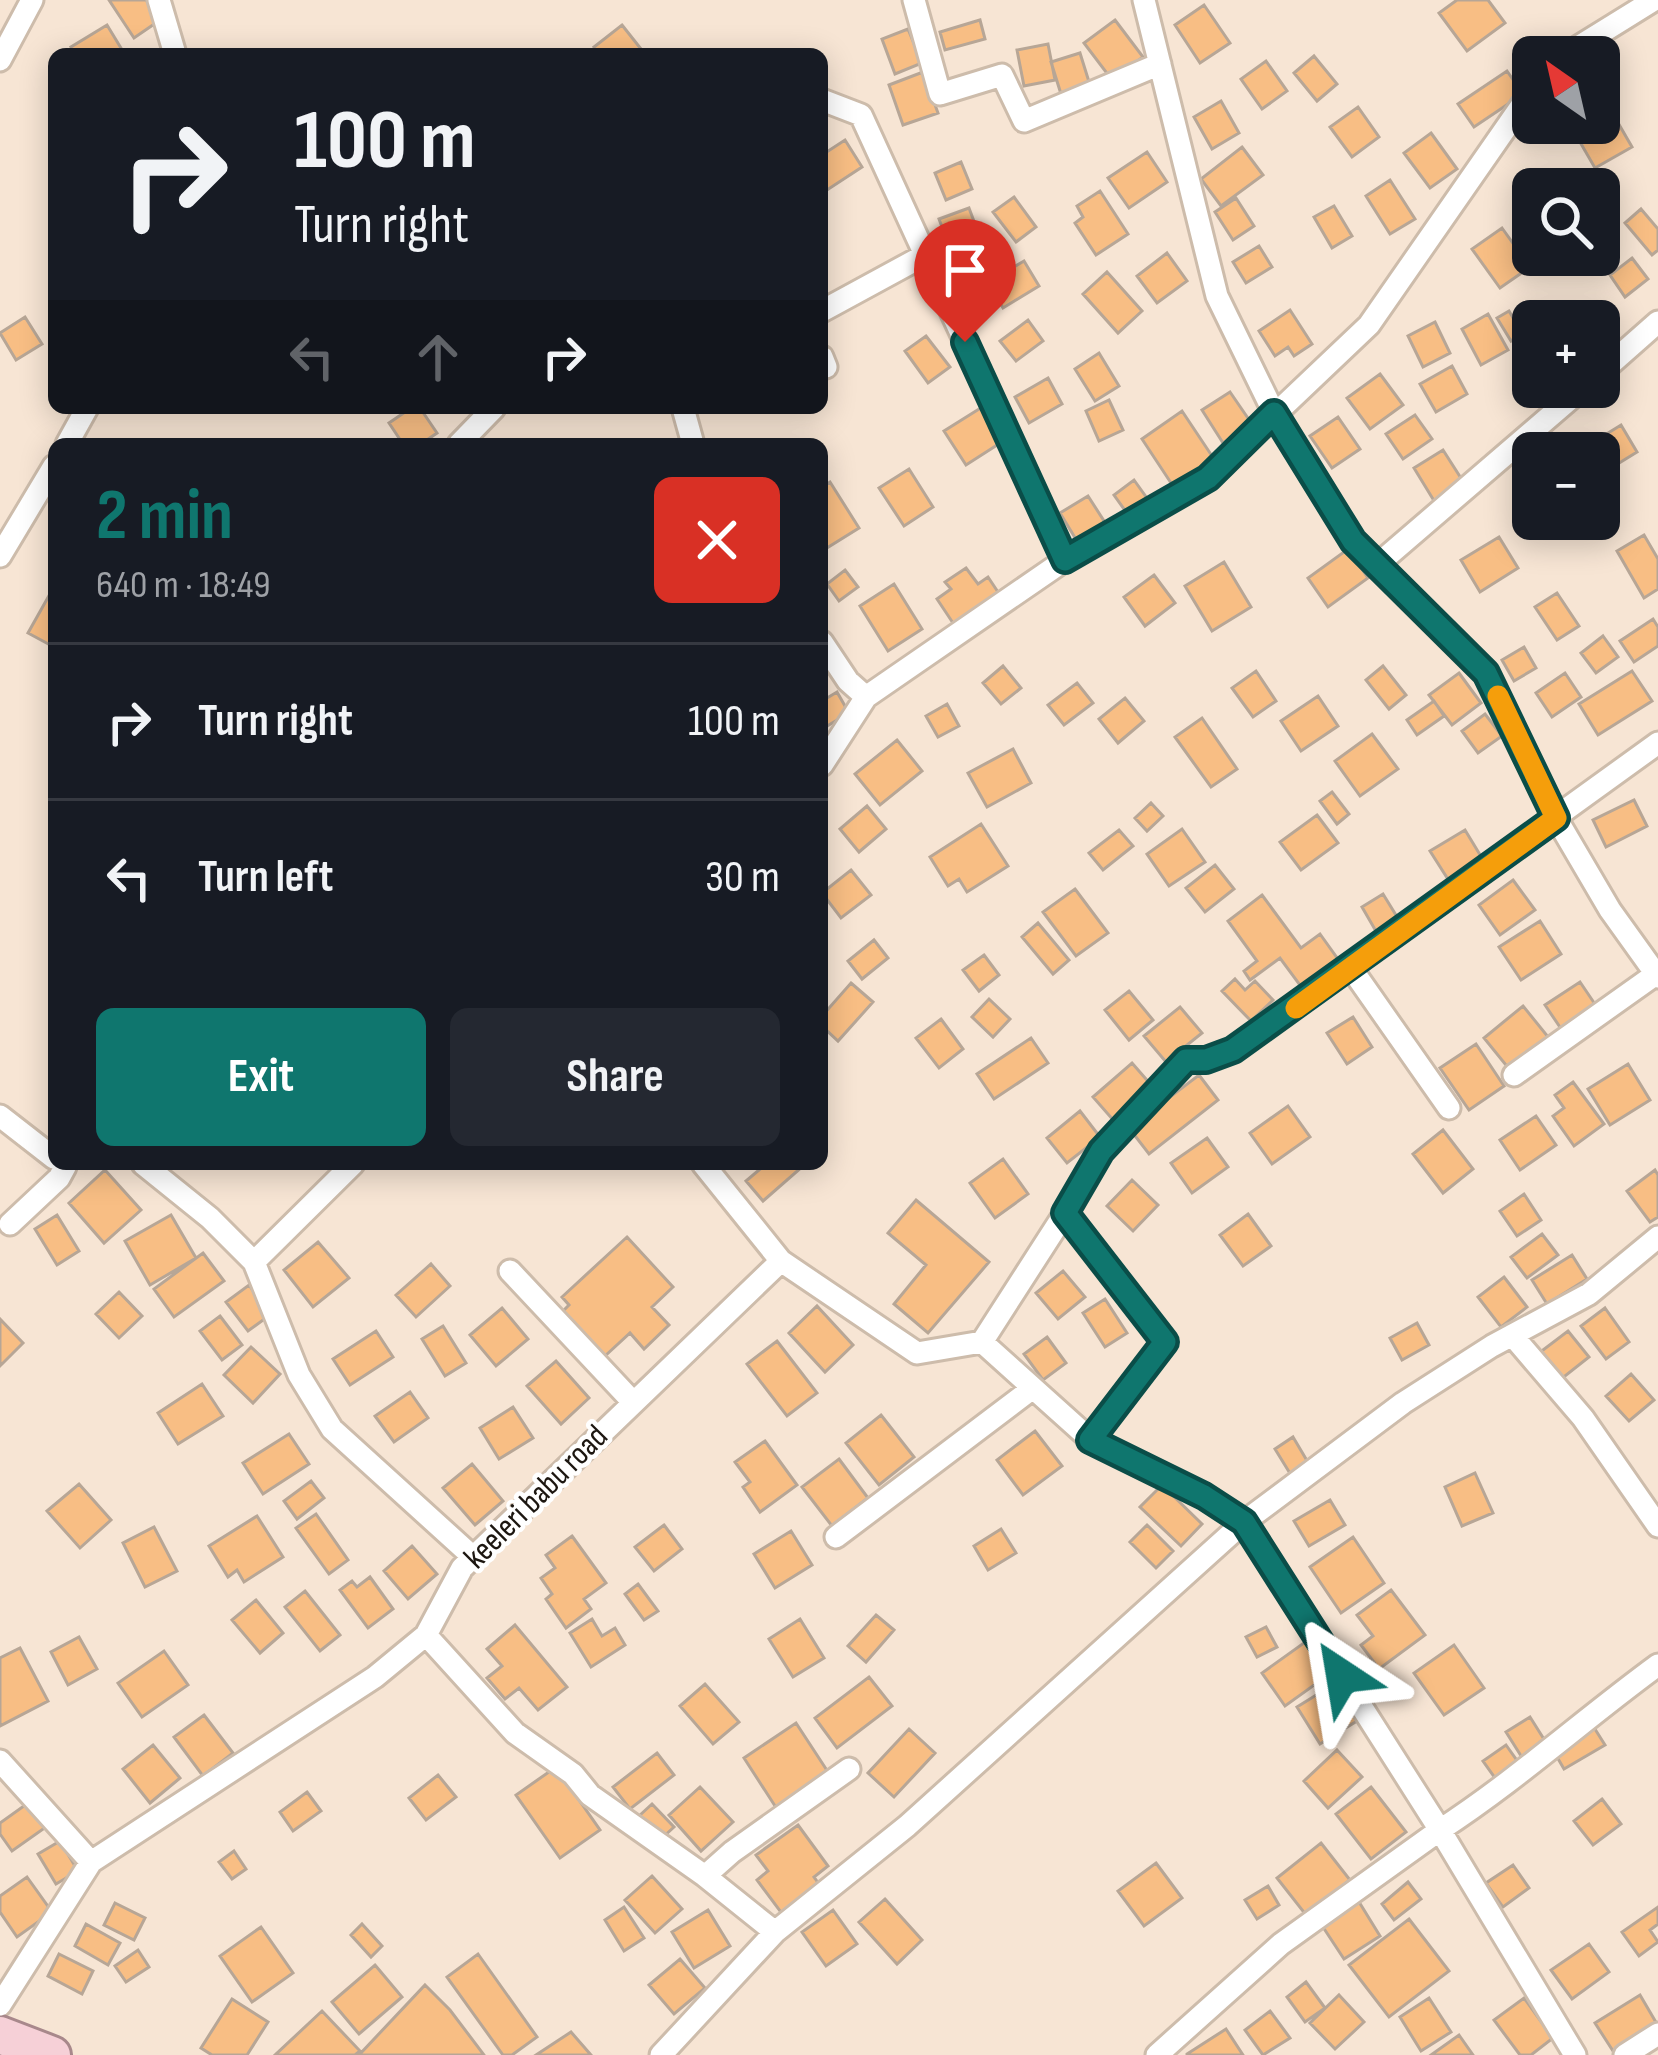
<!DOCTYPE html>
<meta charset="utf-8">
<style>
:root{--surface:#171b24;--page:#242831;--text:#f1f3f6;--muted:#9ea1a6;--line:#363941;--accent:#0f766e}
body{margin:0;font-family:"Sofia Sans Condensed",sans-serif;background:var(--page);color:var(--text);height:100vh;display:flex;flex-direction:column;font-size:45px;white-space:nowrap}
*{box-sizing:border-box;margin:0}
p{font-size:39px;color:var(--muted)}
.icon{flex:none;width:66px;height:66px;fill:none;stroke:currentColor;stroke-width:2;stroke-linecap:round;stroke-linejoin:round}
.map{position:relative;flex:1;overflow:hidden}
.sheet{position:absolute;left:48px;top:438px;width:780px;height:732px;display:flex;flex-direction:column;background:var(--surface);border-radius:18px;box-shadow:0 6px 30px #0003}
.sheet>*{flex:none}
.banner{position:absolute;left:48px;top:48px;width:780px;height:366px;border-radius:18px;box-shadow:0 6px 30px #0003;background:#171b24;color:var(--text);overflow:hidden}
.needle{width:78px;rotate:326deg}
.buttons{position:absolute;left:1512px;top:36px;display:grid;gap:24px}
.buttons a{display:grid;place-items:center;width:108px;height:108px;border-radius:18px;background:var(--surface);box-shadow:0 6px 30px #0003;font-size:60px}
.pin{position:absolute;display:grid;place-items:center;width:102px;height:102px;color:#fff;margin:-123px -51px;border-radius:50% 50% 50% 0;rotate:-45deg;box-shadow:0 0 12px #0007}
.pin .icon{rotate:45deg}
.me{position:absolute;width:132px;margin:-66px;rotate:327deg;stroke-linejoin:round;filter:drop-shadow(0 0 9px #0008)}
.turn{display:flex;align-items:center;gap:42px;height:252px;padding:0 48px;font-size:54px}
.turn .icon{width:156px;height:156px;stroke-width:2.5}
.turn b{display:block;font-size:84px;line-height:102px}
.lanes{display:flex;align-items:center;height:114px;padding:0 48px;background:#0003;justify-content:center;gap:60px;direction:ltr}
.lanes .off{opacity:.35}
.round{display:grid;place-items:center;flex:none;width:126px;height:126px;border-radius:18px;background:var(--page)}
.summary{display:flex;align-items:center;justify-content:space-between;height:204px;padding:0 48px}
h1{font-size:72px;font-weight:700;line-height:90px;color:var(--accent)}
.action{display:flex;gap:24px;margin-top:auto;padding:24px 48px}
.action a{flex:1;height:138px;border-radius:18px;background:var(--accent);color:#fff;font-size:48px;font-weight:700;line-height:138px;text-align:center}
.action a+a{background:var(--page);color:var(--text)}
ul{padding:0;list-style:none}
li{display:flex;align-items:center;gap:36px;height:156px;padding:0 48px;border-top:3px solid var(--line)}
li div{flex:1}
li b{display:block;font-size:45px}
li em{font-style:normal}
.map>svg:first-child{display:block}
.building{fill:#f8be84;stroke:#b7a696;stroke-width:3}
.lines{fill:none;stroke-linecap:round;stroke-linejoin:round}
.minor-casing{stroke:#cdbcab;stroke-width:27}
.trunk-casing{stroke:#a8888b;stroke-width:42}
.minor{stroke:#fff;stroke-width:21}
.trunk{stroke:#f6d0d7;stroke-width:36}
.route-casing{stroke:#0a4d48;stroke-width:30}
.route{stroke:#0f766e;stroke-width:21}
.slow{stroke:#f59e0b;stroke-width:21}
.labels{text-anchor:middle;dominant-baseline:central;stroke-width:9;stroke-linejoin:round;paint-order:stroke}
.street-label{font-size:33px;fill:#1c1610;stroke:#fff}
</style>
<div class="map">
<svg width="1658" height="2055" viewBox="0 0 1658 2055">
<rect width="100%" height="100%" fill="#f7e5d4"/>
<path class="building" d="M109 0H146L160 20 134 38Z
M1457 0H1488L1505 23 1467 51 1439 13Z
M1204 5 1230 43 1200 63 1175 25Z
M980 20 985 39 945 50 940 32Z
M1115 20 1143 57 1112 80 1084 43Z
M107 25 124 53 76 54 71 47Z
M622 25 645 54H600L594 47Z
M908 29 922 63 895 74 882 39Z
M1048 44 1055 80 1024 86 1017 50Z
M1080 53 1090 85 1061 94 1051 62Z
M1314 56 1337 84 1317 101 1294 73Z
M1266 61 1287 91 1262 109 1241 79Z
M1507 71 1523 94 1474 127 1458 104Z
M923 72 938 113 903 125 889 85Z
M1602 95 1632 147 1595 168 1569 123H1599Z
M1221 101 1239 133 1212 149 1194 117Z
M1358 107 1379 137 1352 157 1330 127Z
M1431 133 1457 169 1430 188 1404 153Z
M845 140 862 167 827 190 822 182V155Z
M1242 147 1263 175 1221 206 1201 179Z
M1147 152 1167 182 1129 208 1108 178Z
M961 162 972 189 946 200 935 173Z
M1390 180 1415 219 1390 234 1366 196Z
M1100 191 1128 234 1096 255 1075 223 1083 217 1077 206Z
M1014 197 1036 227 1016 242 993 212Z
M1236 198 1254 226 1233 240 1215 212Z
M1531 201 1533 204V242L1514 212Z
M1334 206 1352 236 1332 248 1314 217Z
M969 208 981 240 951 251 939 219Z
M1641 209 1658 229V250L1652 255 1625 223Z
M1502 228 1530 267 1500 288 1472 249Z
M1259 246 1272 267 1246 283 1233 262Z
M1167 253 1187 281 1157 303 1137 276Z
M1632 258 1648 279 1625 297 1610 275Z
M1024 261 1039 286 1003 308 988 282Z
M1107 272 1142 311 1118 333 1083 294Z
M1290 310 1312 344 1294 356 1288 347 1275 356 1259 331Z
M1509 311 1522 333 1511 341 1497 318Z
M1488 314 1508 350 1481 365 1462 329Z
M25 317 42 344 16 360 0 333Z
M1028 320 1043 341 1016 361 1000 341Z
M1435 322 1450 353 1423 367 1408 336Z
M926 336 950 367 928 383 905 351Z
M1099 353 1119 386 1095 401 1075 369Z
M1452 366 1467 394 1436 412 1420 384Z
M1380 374 1403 405 1370 429 1347 398Z
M1048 378 1062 404 1029 423 1015 397Z
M1230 392 1252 424 1223 443 1202 410Z
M1109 400 1123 430 1099 441 1086 411Z
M987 404 1008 438 966 465 944 431Z
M411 408H420L437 433 421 444H403L389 423Z
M1182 411 1216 462 1175 489 1142 439Z
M1415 415 1432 439 1403 459 1386 434Z
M1338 417 1360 449 1332 468 1310 436Z
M1621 425 1637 452 1616 465 1600 438Z
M1443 450 1466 486 1436 504 1414 468Z
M909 469 933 507 904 526 879 488Z
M1134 480 1149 501 1129 516 1114 495Z
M830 482 859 528 822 551V487Z
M1088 496 1106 524 1077 541 1060 513Z
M1644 535 1658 559V589L1644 598 1617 551Z
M1499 537 1518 568 1480 592 1461 560Z
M1348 549 1368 578 1328 607 1308 578Z
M1224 562 1251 607 1212 631 1185 586Z
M966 568 978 584 988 577 1000 595 955 626 937 599 951 589 945 582Z
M845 570 858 587 839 601 827 584Z
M1154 575 1175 603 1145 626 1124 597Z
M894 584 922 629 888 651 860 606Z
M51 592 54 593V647L28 633Z
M1557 593 1579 626 1557 640 1535 607Z
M1653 619 1658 627V646L1634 662 1620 641Z
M1603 636 1618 657 1596 673 1581 653Z
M1524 647 1536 668 1514 681 1502 660Z
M1003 666 1021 688 1001 704 983 683Z
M1383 666 1406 695 1389 709 1366 680Z
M1256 671 1276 701 1253 717 1232 688Z
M1632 671 1652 701 1598 735 1579 704Z
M1459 673 1481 703 1452 725 1429 695Z
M1565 673 1581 697 1552 717 1536 693Z
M1077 683 1093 703 1064 725 1048 705Z
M837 692 849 713 822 729V701Z
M1318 696 1338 726 1301 751 1281 721Z
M1125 698 1144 721 1118 743 1099 719Z
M1434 701 1444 716 1417 735 1407 720Z
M947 704 959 726 938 737 926 716Z
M1485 714 1502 736 1478 753 1462 731Z
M1202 718 1237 769 1211 787 1175 737Z
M1372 734 1398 769 1360 796 1335 761Z
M897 740 922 771 880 805 855 774Z
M1013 749 1031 783 987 807 968 773Z
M1332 792 1349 814 1337 824 1320 801Z
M1634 800 1647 826 1606 847 1593 820Z
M1151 803 1163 816 1147 831 1135 818Z
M867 806 886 829 859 852 840 829Z
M1317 815 1338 843 1301 870 1280 842Z
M981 824 1008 866 967 892 959 879 948 886 930 857Z
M1182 829 1205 862 1169 886 1147 854Z
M1119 830 1133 846 1103 870 1089 853Z
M1465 830 1485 863 1451 884 1430 851Z
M1215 865 1234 889 1205 912 1186 888Z
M851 870 871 895 841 918 822 893Z
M1513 880 1535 910 1500 935 1479 905Z
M1075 889 1108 933 1076 956 1043 912Z
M1383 894 1399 920 1377 933 1362 907Z
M1262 895 1301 948 1320 934 1345 969 1308 996 1280 958 1250 980 1244 971 1257 961 1228 921Z
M1540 921 1561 954 1521 980 1499 947Z
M1038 923 1069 960 1053 974 1022 937Z
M874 940 888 958 862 979 848 961Z
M984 955 999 975 979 991 963 970Z
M1235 979 1245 990 1255 981 1273 1000 1251 1021 1222 991Z
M1580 982 1601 1013 1566 1036 1545 1005Z
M851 983 873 1002 838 1041 822 1026V1016Z
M1129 991 1153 1020 1129 1040 1105 1010Z
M989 999 1010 1019 993 1037 972 1017Z
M1523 1006 1553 1043 1514 1075 1484 1038Z
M1180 1007 1202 1033 1166 1062 1144 1036Z
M1353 1017 1372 1047 1347 1064 1327 1033Z
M941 1019 963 1049 939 1068 916 1038Z
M1031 1038 1048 1063 994 1099 977 1074Z
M1476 1044 1504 1086 1469 1110 1440 1068Z
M1132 1063 1153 1087 1114 1121 1093 1097Z
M1628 1064 1650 1100 1610 1125 1588 1089Z
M1199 1075 1218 1100 1149 1154 1129 1128Z
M1573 1082 1604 1124 1574 1146 1553 1116 1564 1108 1555 1095Z
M1288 1106 1310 1137 1272 1164 1250 1133Z
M1080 1111 1100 1137 1067 1163 1047 1138Z
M1536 1116 1556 1145 1520 1170 1500 1140Z
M1443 1130 1473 1169 1443 1193 1413 1154Z
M1207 1138 1228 1167 1192 1193 1171 1163Z
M1003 1159 1028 1194 995 1218 970 1183Z
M766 1164 802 1167 763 1201 746 1181Z
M105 1170 141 1210 104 1243 69 1203Z
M1655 1170 1658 1175V1217L1650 1222 1627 1191Z
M1132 1180 1158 1205 1133 1231 1107 1206Z
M1524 1194 1541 1220 1517 1236 1500 1211Z
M916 1200 989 1262 928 1333 894 1304 926 1265 888 1233Z
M1248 1214 1271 1246 1243 1266 1220 1235Z
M57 1215 79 1251 57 1265 35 1229Z
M171 1215 196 1258 150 1285 125 1241Z
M1542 1234 1558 1255 1527 1278 1511 1257Z
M627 1237 673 1287 652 1307 669 1325 644 1349 630 1333 605 1356 563 1311 569 1305 562 1297Z
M318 1242 349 1278 313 1307 284 1270Z
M203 1253 224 1281 174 1317 154 1289Z
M1572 1255 1587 1279 1547 1304 1532 1280Z
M431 1264 450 1286 416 1317 396 1295Z
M1063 1271 1085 1297 1058 1319 1036 1293Z
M1504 1277 1527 1307 1501 1327 1478 1297Z
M249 1285 270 1315 248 1331 226 1302Z
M119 1292 142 1316 119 1338 96 1314Z
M1105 1299 1127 1333 1105 1347 1083 1313Z
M817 1306 853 1345 825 1372 789 1333Z
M502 1308 528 1339 496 1366 470 1335Z
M1605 1308 1629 1342 1606 1359 1581 1326Z
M220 1316 242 1345 222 1360 200 1331Z
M0 1319 23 1343 0 1366Z
M1417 1323 1429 1345 1402 1360 1390 1338Z
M443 1326 466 1363 445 1376 422 1339Z
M376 1331 393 1357 350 1385 333 1359Z
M1568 1331 1589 1357 1560 1380 1539 1353Z
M1047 1337 1066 1363 1043 1380 1024 1354Z
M777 1341 817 1393 787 1416 747 1364Z
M251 1347 280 1374 253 1403 224 1375Z
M556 1361 589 1398 561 1424 527 1386Z
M1631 1374 1654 1400 1629 1421 1606 1396Z
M202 1384 223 1416 178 1444 158 1413Z
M410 1392 428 1418 394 1442 375 1416Z
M513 1407 533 1438 499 1459 480 1428Z
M881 1415 914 1457 879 1485 846 1443Z
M1035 1431 1062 1466 1023 1495 997 1460Z
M289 1434 309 1464 263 1494 243 1463Z
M1293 1437 1309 1464 1291 1475 1275 1449Z
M765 1441 797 1485 760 1512 743 1487 750 1482 735 1462Z
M839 1459 868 1498 832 1526 802 1487Z
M472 1464 503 1501 475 1525 443 1488Z
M1475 1473 1493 1513 1462 1526 1445 1487Z
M311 1481 324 1498 297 1519 284 1501Z
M79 1484 111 1520 80 1548 47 1511Z
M1162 1485 1202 1524 1181 1546 1140 1507Z
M1330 1500 1345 1525 1309 1546 1294 1521Z
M316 1514 348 1560 329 1574 296 1528Z
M257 1516 283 1557 244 1582 237 1570 228 1577 209 1546Z
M664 1525 682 1549 654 1571 635 1547Z
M1147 1525 1173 1551 1156 1568 1130 1542Z
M154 1527 177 1571 145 1587 123 1543Z
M1001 1529 1016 1553 988 1570 974 1546Z
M791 1531 812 1565 775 1588 754 1554Z
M572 1536 606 1583 584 1599 591 1609 566 1628 546 1599 552 1594 541 1578 555 1568 546 1555Z
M1353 1537 1384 1583 1341 1613 1310 1567Z
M412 1546 437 1574 408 1599 384 1571Z
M370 1577 393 1609 368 1628 340 1590 352 1581 357 1587Z
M638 1584 658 1611 644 1620 625 1594Z
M1391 1590 1425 1635 1379 1669 1361 1645 1373 1636 1357 1615Z
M305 1591 340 1635 320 1651 285 1607Z
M256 1600 283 1633 260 1653 232 1620Z
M876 1615 894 1630 866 1662 848 1646Z
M592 1619 602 1636 615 1628 625 1645 591 1667 570 1633Z
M800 1619 824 1658 793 1677 769 1639Z
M515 1625 567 1687 538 1710 519 1688 505 1699 487 1678 502 1666 487 1649Z
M1266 1627 1277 1647 1257 1657 1246 1637Z
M79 1637 97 1669 68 1685 51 1652Z
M1308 1640 1331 1673 1285 1706 1262 1673Z
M1454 1645 1484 1688 1444 1715 1414 1673Z
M20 1648 48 1701 0 1726V1658Z
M164 1651 188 1685 142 1717 118 1683Z
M869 1677 892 1706 837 1748 815 1718Z
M705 1684 739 1722 713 1744 680 1706Z
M1334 1684 1357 1721 1320 1744 1297 1707Z
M204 1715 233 1753 203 1776 174 1737Z
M1530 1717 1547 1744 1523 1759 1506 1732Z
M796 1723 830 1775 777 1809 744 1758Z
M1593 1726 1605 1745 1564 1769 1553 1750Z
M909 1729 935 1753 894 1797 868 1773Z
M153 1745 180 1778 150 1803 123 1769Z
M1506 1745 1523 1769 1500 1785 1483 1761Z
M1337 1750 1362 1777 1328 1808 1304 1781Z
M657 1753 674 1775 630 1809 613 1787Z
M556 1767 600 1830 560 1858 516 1795Z
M438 1775 456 1797 426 1820 409 1798Z
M700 1787 733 1822 701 1851 669 1815Z
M1371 1787 1406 1832 1371 1859 1336 1814Z
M307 1792 321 1811 293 1831 280 1812Z
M1602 1799 1621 1824 1593 1845 1574 1821Z
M28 1803 46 1827 12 1851 0 1834V1823Z
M652 1804 674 1827 661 1839 639 1816Z
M798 1825 828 1866 814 1877 824 1891 786 1919 757 1880 768 1871 756 1855Z
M60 1841 78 1871 56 1884 38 1854Z
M1321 1843 1350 1880 1306 1915 1277 1878Z
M234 1851 246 1869 232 1879 219 1862Z
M1156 1863 1182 1898 1144 1926 1118 1891Z
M1513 1865 1529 1888 1503 1907 1486 1883Z
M652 1876 682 1909 655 1933 625 1900Z
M27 1877 52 1912 17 1937 0 1912V1896Z
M1408 1882 1421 1899 1394 1920 1382 1904Z
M1268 1886 1279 1905 1257 1919 1245 1900Z
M1356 1897 1380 1936 1344 1959 1319 1921Z
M885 1899 922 1940 897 1964 859 1922Z
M115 1903 145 1918 134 1940 104 1925Z
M624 1907 644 1938 624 1951 605 1920Z
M1658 1907V1924L1650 1930 1658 1942 1639 1956 1622 1932Z
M708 1910 730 1946 694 1968 672 1932Z
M833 1910 857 1944 826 1966 802 1932Z
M1409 1919 1449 1971 1389 2017 1349 1965Z
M86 1924 120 1943 108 1965 75 1946Z
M362 1924 382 1946 371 1957 351 1935Z
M261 1927 293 1973 252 2002 220 1956Z
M1589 1944 1609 1972 1572 1999 1551 1970Z
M138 1950 149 1967 126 1982 115 1966Z
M59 1954 93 1971 82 1994 48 1976Z
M478 1954 537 2037 512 2055H503L447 1977Z
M680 1959 705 1988 674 2014 649 1985Z
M375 1965 402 1997 359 2034 332 2002Z
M1306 1982 1325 2008 1305 2022 1287 1997Z
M425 1985 450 2010 484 2055H359Z
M1339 1995 1364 2022 1335 2049 1310 2023Z
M1640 1995 1657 2024 1613 2051 1595 2023Z
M1429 1998 1451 2032 1421 2051 1400 2017Z
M1524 1998 1553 2038 1531 2055H1520L1494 2020Z
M232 1999 268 2022 247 2055H212L201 2048Z
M322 2011 360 2051 355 2055H275Z
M1270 2011 1290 2038 1263 2055 1245 2030Z
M1226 2029 1243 2055H1187V2054Z
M571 2032 591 2055H536Z
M1459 2035 1473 2055H1431Z"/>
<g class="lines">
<defs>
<path id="minor" d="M159 0 175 54
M914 0 940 94 1002 75 1024 121 1160 64
M1144 0 1217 296 1274 413 1353 541 1486 673 1556 818 1610 910 1658 977
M1562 57 1654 0
M0 60 32 0
M822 100 861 115 1065 560
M822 311 925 255
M822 357 826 367
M1599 374 1658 322
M683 408 693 444
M67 444 87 408
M459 444 494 408
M0 556 54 466
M1377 565 1584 387
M822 642 848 681 866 697
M822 765 866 697 1065 560 1208 478 1369 325 1533 89
M1351 968 1449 1108
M1514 1075 1656 974
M0 1116 54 1158
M143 1164 210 1218 254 1262 299 1375 332 1429 473 1557
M10 1224 59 1178 65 1167
M254 1262 353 1164
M510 1271 632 1401
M1512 1335 1583 1418 1658 1526
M982 1342 1065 1213
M1091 1440 1165 1342 1065 1213 1101 1151 1186 1060H1206L1233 1050 1658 743
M836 1537 1033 1388
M426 1635 515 1733 573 1774 590 1795 705 1876
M0 1761 91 1862
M775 1932 705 1876 732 1852 849 1769
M0 2005 91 1862 375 1677 426 1635 462 1568 781 1261 703 1164
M661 2055 775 1932 907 1826 1244 1522 1205 1496 1091 1440 982 1342 917 1353 781 1261
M1157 2055 1281 1944 1440 1830 1244 1522 1403 1403 1492 1346 1589 1294 1658 1237
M1575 2055 1440 1830C1517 1780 1584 1719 1658 1665
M1625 2055 1658 2034"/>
<path id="trunk" d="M0 2035 52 2055"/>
</defs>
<use href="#minor" class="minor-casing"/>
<use href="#trunk" class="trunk-casing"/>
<use href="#minor" class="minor"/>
<use href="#trunk" class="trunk"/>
</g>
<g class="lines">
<defs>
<path id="route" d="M965 342 1065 560 1208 478 1274 413 1353 541 1486 673 1556 818 1233 1050 1206 1060H1186L1101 1151 1065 1213 1165 1342 1090 1440 1204 1496 1244 1522 1342 1676"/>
</defs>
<use href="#route" class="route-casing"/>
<use href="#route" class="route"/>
<path class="slow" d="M1296 1008 1556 818 1498 696"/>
</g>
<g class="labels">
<g class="street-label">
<text transform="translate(536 1497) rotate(-45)">keeleri babu road</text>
</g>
</g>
</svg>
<div class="buttons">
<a><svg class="needle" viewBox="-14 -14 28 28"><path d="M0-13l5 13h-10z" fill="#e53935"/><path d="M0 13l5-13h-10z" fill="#9ea1a6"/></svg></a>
<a><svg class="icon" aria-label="search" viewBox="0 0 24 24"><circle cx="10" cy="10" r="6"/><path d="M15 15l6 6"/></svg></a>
<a>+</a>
<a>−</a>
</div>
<div class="pin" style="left:965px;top:342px;background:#d93025"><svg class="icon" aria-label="arrive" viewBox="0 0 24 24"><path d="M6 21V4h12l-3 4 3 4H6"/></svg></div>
<svg class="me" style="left:1342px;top:1676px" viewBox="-20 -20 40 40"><path d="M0-17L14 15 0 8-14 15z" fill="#0f766e" stroke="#fff" stroke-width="4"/></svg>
<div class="banner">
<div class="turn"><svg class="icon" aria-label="right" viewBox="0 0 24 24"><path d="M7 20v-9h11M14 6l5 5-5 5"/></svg><div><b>100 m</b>Turn right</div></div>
<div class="lanes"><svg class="icon off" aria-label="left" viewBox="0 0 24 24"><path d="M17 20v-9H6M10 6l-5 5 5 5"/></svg><svg class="icon off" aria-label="ahead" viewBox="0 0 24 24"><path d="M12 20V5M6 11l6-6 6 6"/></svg><svg class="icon" aria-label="right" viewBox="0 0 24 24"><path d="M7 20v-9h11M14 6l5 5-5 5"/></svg></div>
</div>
<section class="sheet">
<div class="summary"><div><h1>2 min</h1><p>640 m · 18:49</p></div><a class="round" style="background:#d93025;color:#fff"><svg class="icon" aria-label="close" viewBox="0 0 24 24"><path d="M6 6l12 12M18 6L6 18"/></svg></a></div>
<ul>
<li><svg class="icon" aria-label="right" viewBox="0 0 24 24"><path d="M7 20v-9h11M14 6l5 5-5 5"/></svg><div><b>Turn right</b></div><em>100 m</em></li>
<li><svg class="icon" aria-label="left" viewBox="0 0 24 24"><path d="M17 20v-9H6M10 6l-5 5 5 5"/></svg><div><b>Turn left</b></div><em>30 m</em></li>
</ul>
<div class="action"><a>Exit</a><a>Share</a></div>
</section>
</div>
